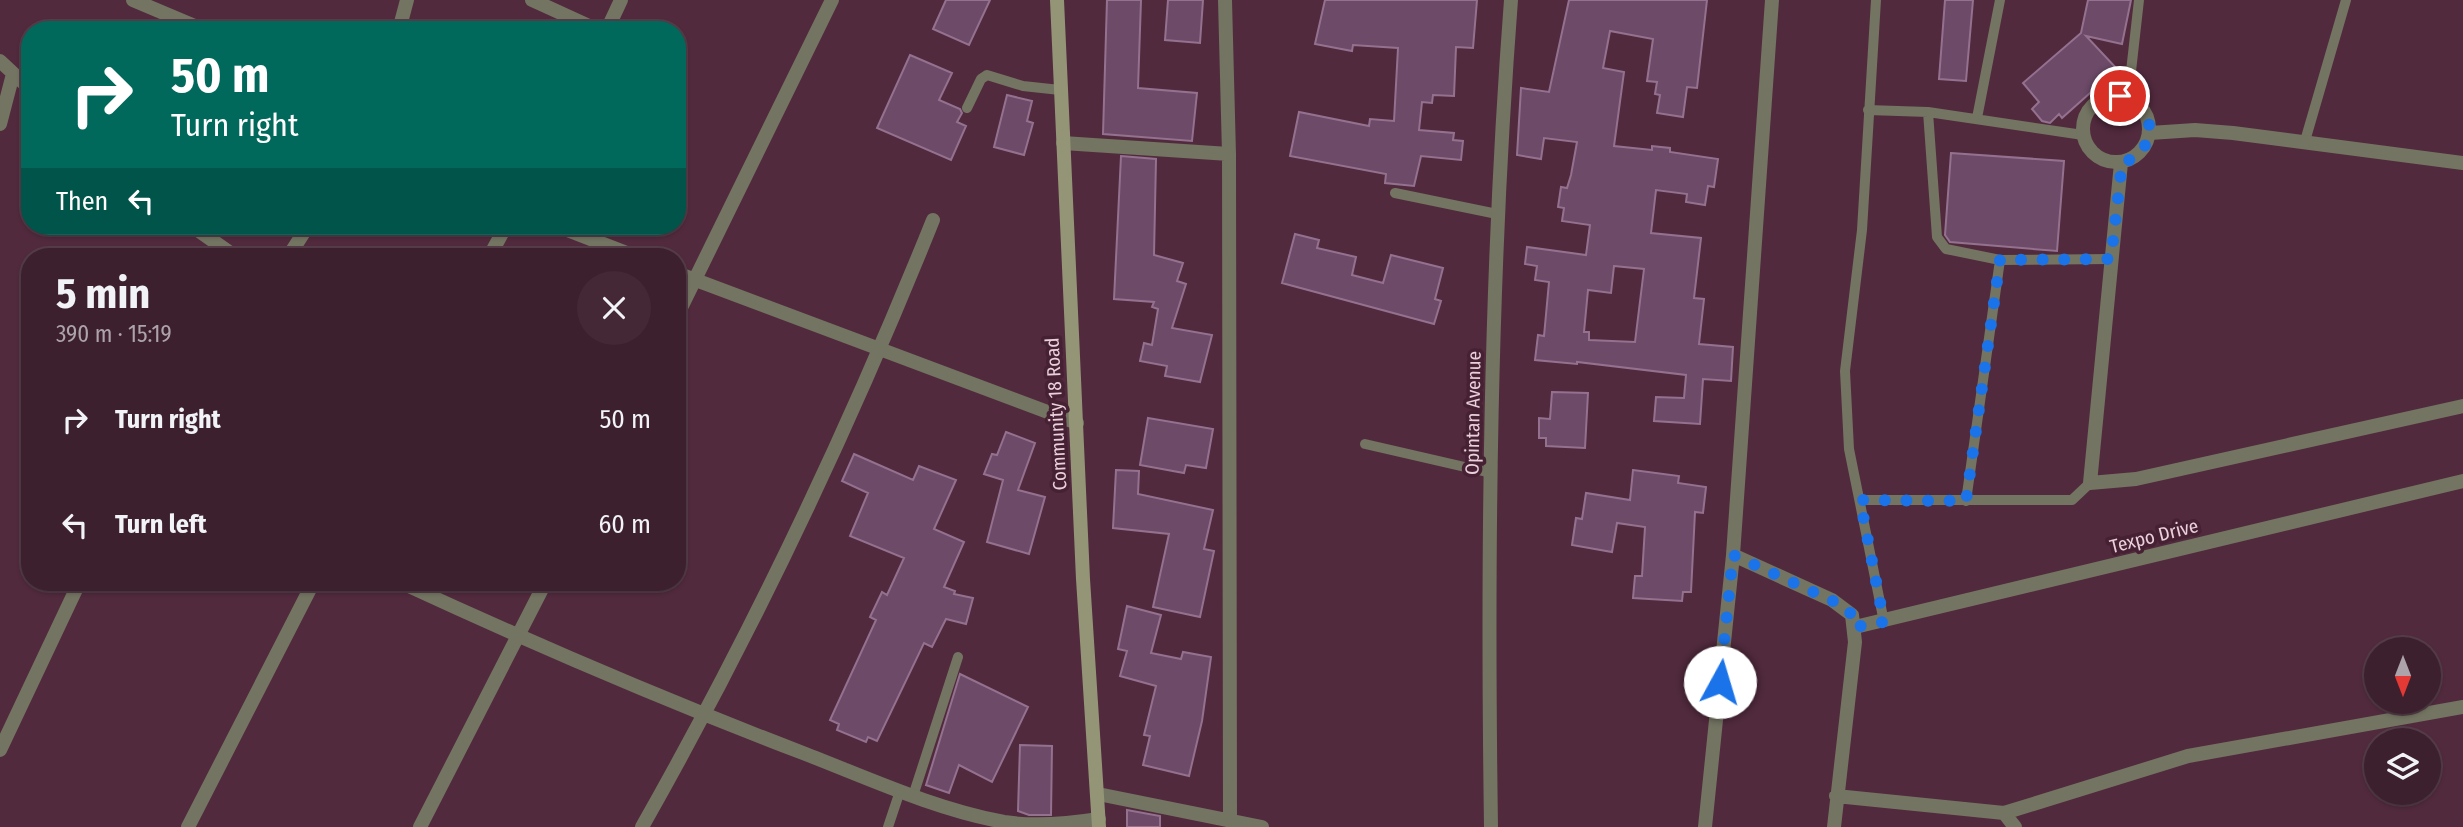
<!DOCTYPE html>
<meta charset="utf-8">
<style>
:root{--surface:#3d202e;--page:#442836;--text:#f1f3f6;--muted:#ada3aa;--line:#563e4a}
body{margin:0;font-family:"Fira Sans Condensed",sans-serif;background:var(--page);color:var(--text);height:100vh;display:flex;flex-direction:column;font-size:26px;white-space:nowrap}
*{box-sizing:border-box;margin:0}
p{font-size:23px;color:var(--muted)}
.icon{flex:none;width:38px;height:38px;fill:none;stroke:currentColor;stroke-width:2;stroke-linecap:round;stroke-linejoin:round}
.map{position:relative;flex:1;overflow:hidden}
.details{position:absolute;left:21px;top:248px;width:665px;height:343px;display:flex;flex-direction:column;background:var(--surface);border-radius:28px;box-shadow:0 2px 5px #0004,0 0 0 2px var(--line)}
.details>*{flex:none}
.banner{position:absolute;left:21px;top:21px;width:665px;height:214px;border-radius:28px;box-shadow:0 2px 5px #0004,0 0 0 2px var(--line);background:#00695c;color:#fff;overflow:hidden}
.needle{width:46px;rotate:180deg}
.tools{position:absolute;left:2364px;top:637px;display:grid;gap:14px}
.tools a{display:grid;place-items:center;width:77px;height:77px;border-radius:50%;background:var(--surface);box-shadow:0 2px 5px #0004,0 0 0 2px var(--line);font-size:35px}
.pin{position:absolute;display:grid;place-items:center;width:60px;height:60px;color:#fff;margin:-30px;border:4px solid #fff;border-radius:50%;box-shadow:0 2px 7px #0007}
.me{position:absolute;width:77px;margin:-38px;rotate:6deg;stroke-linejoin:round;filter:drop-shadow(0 0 5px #0008)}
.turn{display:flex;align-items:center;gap:24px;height:147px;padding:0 35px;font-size:32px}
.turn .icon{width:91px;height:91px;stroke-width:2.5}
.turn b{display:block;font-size:49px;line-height:60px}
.then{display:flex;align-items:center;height:66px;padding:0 35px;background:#0003;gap:14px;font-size:26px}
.round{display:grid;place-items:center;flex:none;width:74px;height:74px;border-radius:37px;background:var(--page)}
.headline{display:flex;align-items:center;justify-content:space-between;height:119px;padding:0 35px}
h1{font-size:42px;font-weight:700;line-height:52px}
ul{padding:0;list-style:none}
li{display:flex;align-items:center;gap:21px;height:105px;padding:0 35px}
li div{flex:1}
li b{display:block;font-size:26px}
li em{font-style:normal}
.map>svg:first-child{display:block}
.building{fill:#6c4a68;stroke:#957190;stroke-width:2;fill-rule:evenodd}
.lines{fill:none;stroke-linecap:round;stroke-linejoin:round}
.lane{stroke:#737461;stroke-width:10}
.street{stroke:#737461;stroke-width:14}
.secondary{stroke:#939576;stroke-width:14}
.route{stroke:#1a73e8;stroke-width:12;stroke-dasharray:0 21.6}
.labels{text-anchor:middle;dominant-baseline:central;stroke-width:7;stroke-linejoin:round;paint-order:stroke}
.street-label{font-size:19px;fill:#ead0db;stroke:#462033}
</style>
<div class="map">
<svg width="2463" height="827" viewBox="0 0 2463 827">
<rect width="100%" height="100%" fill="#512a3d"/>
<path class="building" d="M946 0H990L969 45 933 29Z
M1107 0H1141L1138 88 1197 93 1192 141 1103 134Z
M1168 0H1203L1200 43 1165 40Z
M1325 0H1477L1473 48 1456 47 1454 96 1433 95 1432 103 1422 102 1419 130 1454 133 1453 140 1463 141 1461 160 1421 156 1414 186 1385 183 1386 174 1290 156 1299 112 1369 126 1370 119 1394 121 1398 48 1353 45 1352 51 1315 44Z
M1569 0H1707L1697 88 1687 87 1683 117 1657 113 1660 95 1655 94 1657 82 1647 81 1653 39 1610 31 1603 68 1624 72 1614 146 1652 150V146L1670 148V152L1718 159 1714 187 1708 186 1705 205 1686 202 1687 194 1656 190 1651 233 1701 238 1694 298 1704 299 1699 344 1733 347 1731 381 1703 379 1700 424 1654 421 1656 397 1684 398 1686 375 1577 362V364L1535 360 1538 335 1544 336 1549 282 1535 280 1537 266 1525 264 1527 247 1586 255 1590 225 1562 221 1564 208 1558 207 1561 187 1567 188 1571 175 1577 142 1544 138 1541 159 1517 155 1521 88 1549 92ZM1614 266 1644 269 1635 342 1589 340V332H1584L1588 290 1611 293Z
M1945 0H1973L1966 81 1939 79Z
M2088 0H2131L2122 44 2086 36 2117 69 2062 118 2059 114 2050 123 2042 121 2032 109 2039 102 2023 83 2081 33Z
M910 55 952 73 939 100 960 109 962 113 957 122 966 126 951 160 877 128Z
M1007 95 1032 101 1027 121 1033 123 1024 155 994 147Z
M1951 153 2064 161 2057 251 1950 242 1945 235Z
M1121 156 1156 159 1154 255 1183 263 1177 281 1186 284 1172 328 1212 335 1200 382 1165 376 1167 366 1140 361 1144 343 1152 345 1158 309 1152 307 1154 302 1114 299Z
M1295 234 1319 240 1317 248 1356 257 1352 275 1383 283 1391 255 1443 268 1435 299 1441 301 1434 324 1282 283Z
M1552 392 1588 393 1585 448 1546 446V438H1539V418L1550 419Z
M1148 418 1213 429 1206 468 1186 465 1184 473 1140 465Z
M1006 432 1035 443 1018 490 1045 497 1029 554 987 542 1003 480 984 474 992 454 997 455Z
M854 454 913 480 919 466 956 480 934 529 964 542 944 587 955 591 954 594 973 598 966 624 946 619 932 647 924 643 877 741 868 737 866 742 837 730 839 724 830 720 876 620 870 617 882 592 887 595 904 558 850 536 868 493 842 481Z
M1116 470 1139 471 1138 494 1213 510 1204 549 1214 551 1200 617 1153 607 1169 534 1113 528Z
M1633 470 1679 476 1678 483 1706 487 1703 513 1695 512 1691 592H1683L1682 601 1633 598 1635 576H1642L1645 527 1617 523 1612 552 1572 545 1576 518 1582 519 1586 493 1630 500Z
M1127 606 1161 615 1151 653 1181 659 1183 652 1211 657 1202 721 1189 776 1143 765 1150 736 1144 735 1156 686 1120 676 1127 651 1118 649Z
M960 674 1028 707 992 782 959 765 949 793 926 785Z
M1020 745 1052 746 1051 815H1029L1018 811Z
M1127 810 1160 816V827H1127Z"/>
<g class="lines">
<path class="lane" d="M1876 0 1862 230 1845 371 1849 449 1884 622
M2128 98 2139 0
M967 108 981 79 987 75 1023 86 1060 90
M1868 110 1928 112 2083 135
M1928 112 1937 237 1946 249 2000 260 2111 259
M1977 118 2000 0
M2305 141 2346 0
M1395 193 1497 214
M1365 444 1491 473
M1860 500H2072L2090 483
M1966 501 2000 260
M913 796 958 657
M888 827 900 791"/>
<path class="street" d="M133 0 204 30
M532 0 598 30
M1225 0 1229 154 1230 819
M399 30 407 0
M607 30 621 0
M0 61 30 89
M2083 129a33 33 0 1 1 66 0a33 33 0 1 1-66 0Z
M0 124 13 74
M2150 133 2195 130 2233 133 2463 163
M1063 143 1229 154
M2121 163 2090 483 2136 479 2463 406
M192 226 236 257
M557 226 637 257
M288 257 308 226
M489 257 506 226
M677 273 1077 423
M677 316 832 0
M1733 555 1832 600 1852 615 1855 642 1834 827
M402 583C534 644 667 701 803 753 868 778 934 809 1004 822 1036 827 1067 824 1099 819
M1855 627 2463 481
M0 750 79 583
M1098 794 1262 827
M1836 796 2004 813 2188 756 2463 707
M2004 813 2015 827
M188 827 313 583
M420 827 545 583
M642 827C753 631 849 429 933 220
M1491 827C1487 551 1490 275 1511 0
M1705 827 1733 555 1772 0"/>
<path class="secondary" d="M1057 0 1083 579 1099 827"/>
</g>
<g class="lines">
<path class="route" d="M1720 682 1733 555 1844 606 1852 615 1854 627 1884 622 1860 500 1966 501 2000 260 2111 259 2122 163C2147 155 2157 131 2143 108L2120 96"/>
</g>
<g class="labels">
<g class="street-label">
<text transform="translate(1473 413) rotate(-89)">Opintan Avenue</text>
<text transform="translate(1056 414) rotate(-93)">Community 18 Road</text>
<text transform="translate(2154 536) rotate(-14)">Texpo Drive</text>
</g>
</g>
</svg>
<div class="tools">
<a><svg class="needle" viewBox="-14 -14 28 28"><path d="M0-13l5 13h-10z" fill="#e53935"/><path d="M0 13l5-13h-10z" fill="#ada3aa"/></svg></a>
<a><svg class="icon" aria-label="layers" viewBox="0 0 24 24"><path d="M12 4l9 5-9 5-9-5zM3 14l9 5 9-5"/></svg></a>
</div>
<div class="pin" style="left:2120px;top:96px;background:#d93025"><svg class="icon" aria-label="arrive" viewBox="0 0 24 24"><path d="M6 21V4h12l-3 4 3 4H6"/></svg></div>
<svg class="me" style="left:1720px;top:682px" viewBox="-20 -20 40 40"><circle r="19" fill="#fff"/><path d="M0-13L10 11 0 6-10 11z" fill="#1a73e8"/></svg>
<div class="banner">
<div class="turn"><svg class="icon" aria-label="right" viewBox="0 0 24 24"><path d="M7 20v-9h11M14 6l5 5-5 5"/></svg><div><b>50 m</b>Turn right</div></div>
<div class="then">Then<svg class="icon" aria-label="left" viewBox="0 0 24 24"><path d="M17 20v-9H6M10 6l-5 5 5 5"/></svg></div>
</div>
<section class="details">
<div class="headline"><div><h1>5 min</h1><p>390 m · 15:19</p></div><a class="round"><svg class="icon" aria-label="close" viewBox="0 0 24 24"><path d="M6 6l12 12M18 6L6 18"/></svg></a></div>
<ul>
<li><svg class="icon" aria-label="right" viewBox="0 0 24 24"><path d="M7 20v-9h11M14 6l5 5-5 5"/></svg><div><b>Turn right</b></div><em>50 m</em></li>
<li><svg class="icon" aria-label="left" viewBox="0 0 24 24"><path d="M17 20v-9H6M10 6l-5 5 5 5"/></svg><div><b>Turn left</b></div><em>60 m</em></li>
</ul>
</section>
</div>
